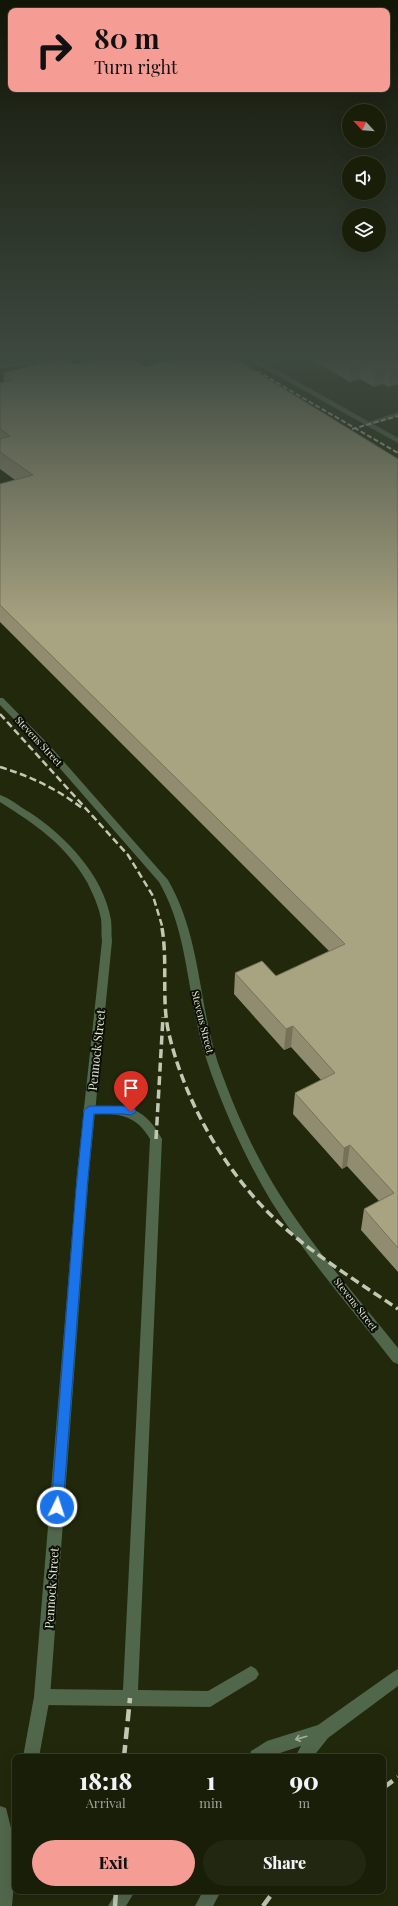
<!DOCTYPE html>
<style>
:root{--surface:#191e08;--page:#222712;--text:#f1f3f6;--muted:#9fa29c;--line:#373c29;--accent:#f59c95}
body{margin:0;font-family:"Playfair Display",serif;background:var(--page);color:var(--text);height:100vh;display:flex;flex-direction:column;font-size:15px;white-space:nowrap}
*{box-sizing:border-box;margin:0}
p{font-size:13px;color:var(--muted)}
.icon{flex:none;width:22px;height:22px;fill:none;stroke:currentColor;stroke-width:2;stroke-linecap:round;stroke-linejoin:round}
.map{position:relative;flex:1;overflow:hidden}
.details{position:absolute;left:12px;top:1754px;width:374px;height:140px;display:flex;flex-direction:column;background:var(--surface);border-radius:8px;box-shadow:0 4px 16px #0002,0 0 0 1px var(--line)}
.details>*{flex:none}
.guide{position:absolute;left:8px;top:8px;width:382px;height:84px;border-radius:8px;box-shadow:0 4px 16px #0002,0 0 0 1px var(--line);background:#f59c95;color:#111;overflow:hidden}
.needle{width:26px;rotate:296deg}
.tools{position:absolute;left:342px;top:104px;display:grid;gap:8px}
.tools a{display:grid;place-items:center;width:44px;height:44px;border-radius:50%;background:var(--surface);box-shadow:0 4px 16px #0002,0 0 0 1px var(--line);font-size:20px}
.pin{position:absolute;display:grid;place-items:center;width:34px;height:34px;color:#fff;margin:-41px -17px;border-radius:50% 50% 50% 0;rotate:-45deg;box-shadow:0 0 4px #0007}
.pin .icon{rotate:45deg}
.me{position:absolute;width:44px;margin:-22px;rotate:4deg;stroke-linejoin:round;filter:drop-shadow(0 0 3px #0008)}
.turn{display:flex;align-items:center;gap:14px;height:84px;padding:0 20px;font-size:18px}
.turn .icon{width:52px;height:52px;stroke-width:2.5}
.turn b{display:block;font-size:28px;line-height:34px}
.eta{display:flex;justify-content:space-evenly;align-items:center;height:68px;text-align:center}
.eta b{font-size:24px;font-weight:800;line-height:28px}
.cta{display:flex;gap:8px;margin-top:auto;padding:8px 20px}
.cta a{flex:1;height:46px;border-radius:24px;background:var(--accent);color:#111;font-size:16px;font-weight:800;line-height:46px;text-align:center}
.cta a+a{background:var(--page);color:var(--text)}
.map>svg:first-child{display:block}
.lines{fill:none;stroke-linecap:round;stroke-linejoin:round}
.lane{fill:#51674c;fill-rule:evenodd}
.street{fill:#51674c;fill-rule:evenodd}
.rail-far3{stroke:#c2c8b4;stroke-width:2;stroke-dasharray:5 2.5;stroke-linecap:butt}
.rail-far2{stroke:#c2c8b4;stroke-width:2.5;stroke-dasharray:7 3.5;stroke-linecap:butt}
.rail-far1{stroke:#c2c8b4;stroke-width:3.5;stroke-dasharray:9 4.5;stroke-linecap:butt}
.rail{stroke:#c2c8b4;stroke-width:4.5;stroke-dasharray:12 6;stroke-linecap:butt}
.wall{fill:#908c6f}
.shaded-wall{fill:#76725a}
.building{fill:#a8a381;stroke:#76725a}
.oneway{stroke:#a2b09a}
.route{fill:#1a73e8;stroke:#114b97}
.labels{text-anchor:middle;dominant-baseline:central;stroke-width:4;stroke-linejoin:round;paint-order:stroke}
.street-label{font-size:10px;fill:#e5ebd9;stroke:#0c0f04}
.near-street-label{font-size:12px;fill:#e5ebd9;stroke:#0c0f04}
</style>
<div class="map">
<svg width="398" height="1906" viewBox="0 0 398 1906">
<rect width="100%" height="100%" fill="#21280b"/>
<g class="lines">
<path class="lane" d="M269 360H279L262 366 259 364Z
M398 412V416L366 426 363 424Z
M89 1106C125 1105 143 1104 162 1139L138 1690 208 1691 246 1669 251 1666 256 1669 259 1674 256 1679 210 1707 42 1705 37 1702 34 1697 37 1692 42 1689 123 1690 150 1139C139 1120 126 1114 104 1114 98 1114 91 1115 85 1113L83 1110 85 1107Z
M398 1669V1686L328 1738 313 1757H295L301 1746 277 1754 271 1757H249L251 1751 267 1741 318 1725 393 1672Z
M117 1891H135L126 1906H108Z
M203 1891H221L213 1906H195Z"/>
<path class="street" d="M43 360H63L0 369V365Z
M249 360H257L279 371 398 438V443Z
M0 698H3L50 746 168 880C201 937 198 1002 218 1063 234 1108 254 1154 280 1195 314 1249 358 1298 398 1348V1364L393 1362C352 1309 307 1258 271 1201 247 1161 227 1117 211 1073 203 1050 197 1027 193 1003 185 961 181 920 159 882L44 750 0 705Z
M0 795C10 798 20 807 29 812 65 835 104 876 111 920 112 927 111 934 112 941L89 1173 50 1697 39 1757H23L34 1697 77 1173 102 941C101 934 102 927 101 919 99 907 93 894 87 882 65 844 36 825 0 802Z
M0 1806 6 1808 12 1832 15 1831V1871L12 1906H0Z"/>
<path class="rail-far3" d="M221 360 260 373 398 453
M352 429 398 416"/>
<path class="rail-far2" d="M0 714 128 855 153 896 163 929
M0 767C30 776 57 789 82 808"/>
<path class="rail-far1" d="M162 928C168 963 161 1001 169 1034 185 1102 225 1172 276 1220 312 1254 357 1281 398 1309
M156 1139 163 1017"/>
<path class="rail" d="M124 1757 130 1698
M383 1788 398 1777
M115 1906 116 1891
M263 1906 274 1891"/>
</g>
<path class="wall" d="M312 360H398V384L388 387 384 384 374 387 360 379 350 382Z
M75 365 145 367 398 459V1272L361 1230 364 1209 379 1201 347 1166 342 1169 293 1114 295 1093 321 1080 291 1047 284 1050 234 994 235 973 276 976 329 951 0 622V484L15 480 0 469V383L4 382 3 373Z"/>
<path class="shaded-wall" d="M361 362 360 379 350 382 351 365Z
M385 367 384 384 374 387 375 370Z
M398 368V384L388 387 390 370Z
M293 1026 291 1047 284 1050 286 1029Z
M350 1145 347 1166 342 1169 344 1148Z"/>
<path class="building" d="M55 360H68L75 365 95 360H135L145 367 171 360H237L398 459V1248L364 1209 394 1193 350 1145 344 1148 295 1093 335 1073 293 1026 286 1029 235 973 262 961 276 976 345 944 0 605V484L33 475 0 452V439L10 436 0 429V383L12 380 3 373Z
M343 360H398V368L390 370 385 367 375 370 361 362 351 365Z"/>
<defs><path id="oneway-shaft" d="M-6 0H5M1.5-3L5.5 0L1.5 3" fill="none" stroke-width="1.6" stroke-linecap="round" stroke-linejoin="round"/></defs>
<use class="oneway" href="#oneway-shaft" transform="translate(301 1738) rotate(164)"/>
<linearGradient id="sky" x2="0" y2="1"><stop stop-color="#121606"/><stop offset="0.57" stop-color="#3d483f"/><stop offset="1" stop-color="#3d483f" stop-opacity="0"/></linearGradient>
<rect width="398" height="627" fill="url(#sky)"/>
<path class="route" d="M90 1106H124L135 1109 136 1112 131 1115 124 1114H94L87 1189 63 1507 62 1511 57 1513 53 1511 51 1507 76 1189 84 1110Z"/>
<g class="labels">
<g class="street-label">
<text transform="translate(39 741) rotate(47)">Stevens Street</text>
<text transform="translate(203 1022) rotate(76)">Stevens Street</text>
<text transform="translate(356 1304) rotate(52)">Stevens Street</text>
</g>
<g class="near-street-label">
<text transform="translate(96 1050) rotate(-84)">Pennock Street</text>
<text transform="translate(51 1588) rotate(-86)">Pennock Street</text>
</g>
</g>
</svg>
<div class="tools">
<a><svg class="needle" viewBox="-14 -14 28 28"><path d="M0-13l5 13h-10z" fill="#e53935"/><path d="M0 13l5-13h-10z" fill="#9fa29c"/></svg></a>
<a><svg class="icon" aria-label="sound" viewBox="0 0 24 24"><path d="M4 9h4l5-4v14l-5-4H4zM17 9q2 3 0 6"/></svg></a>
<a><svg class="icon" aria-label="layers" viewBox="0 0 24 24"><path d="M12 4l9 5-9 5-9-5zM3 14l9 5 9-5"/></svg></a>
</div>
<div class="pin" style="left:131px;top:1112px;background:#d93025"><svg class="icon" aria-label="arrive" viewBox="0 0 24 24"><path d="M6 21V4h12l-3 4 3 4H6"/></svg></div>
<svg class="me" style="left:57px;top:1507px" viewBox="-20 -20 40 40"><circle r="17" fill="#1a73e8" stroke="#fff" stroke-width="3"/><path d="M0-11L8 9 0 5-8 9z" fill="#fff"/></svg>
<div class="guide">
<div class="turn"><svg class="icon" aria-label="right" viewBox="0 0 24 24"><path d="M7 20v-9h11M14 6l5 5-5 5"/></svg><div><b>80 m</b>Turn right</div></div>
</div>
<section class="details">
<div class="eta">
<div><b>18:18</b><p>Arrival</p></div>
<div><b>1</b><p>min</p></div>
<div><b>90</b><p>m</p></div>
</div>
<div class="cta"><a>Exit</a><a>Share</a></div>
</section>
</div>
